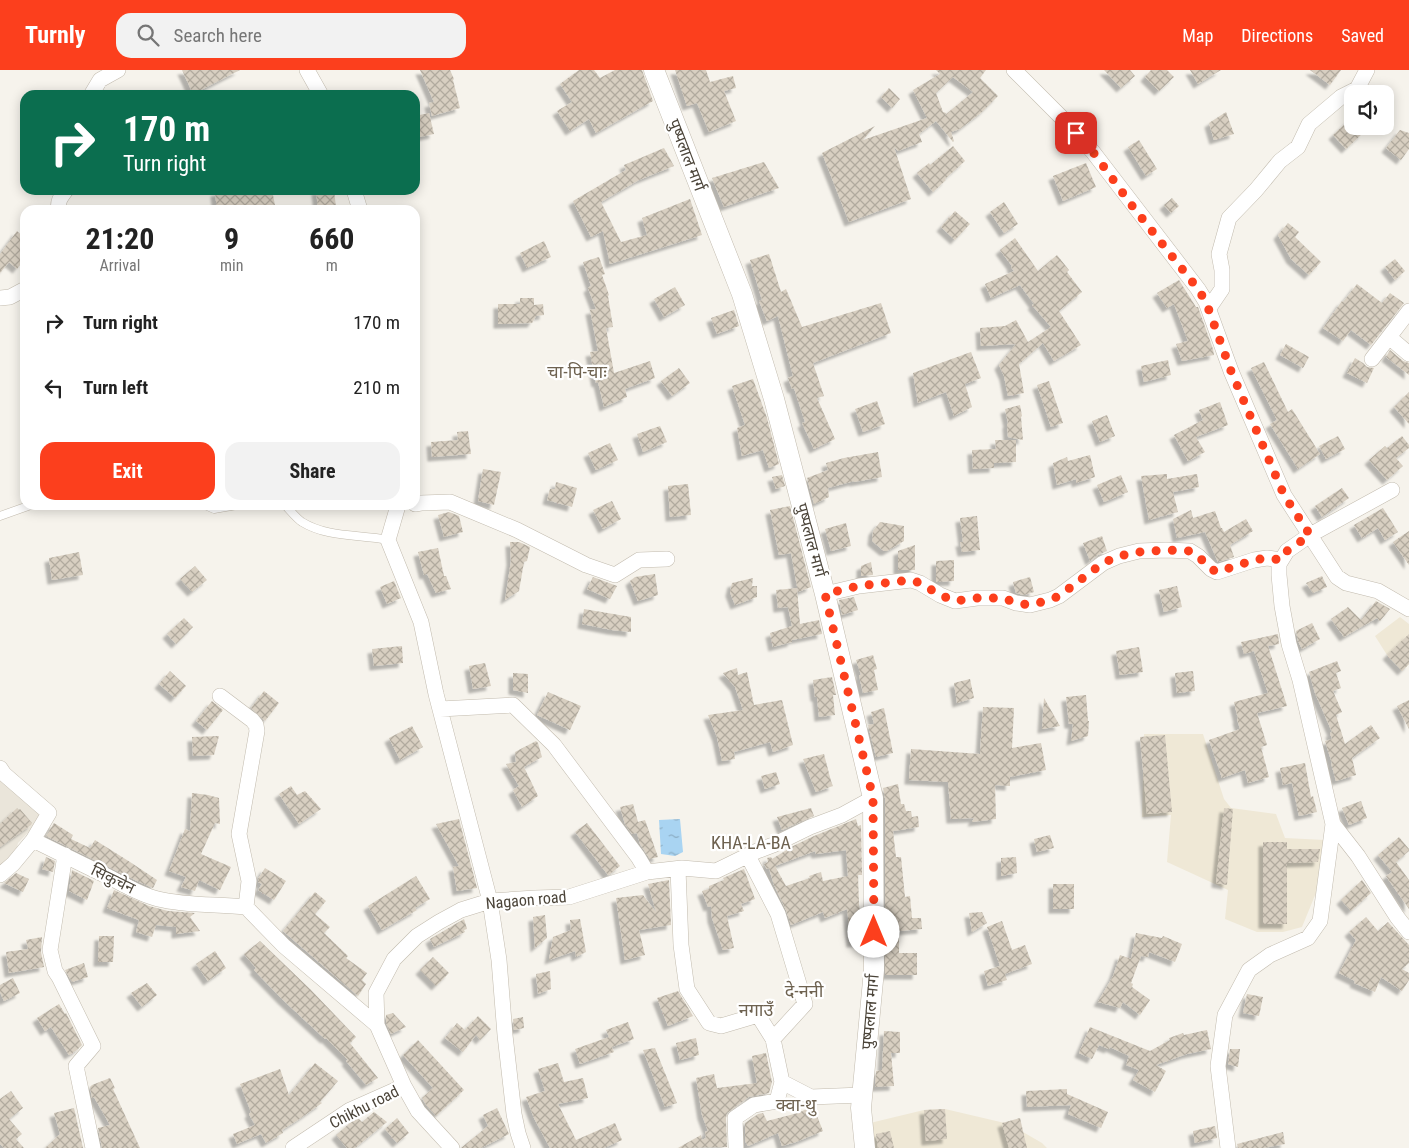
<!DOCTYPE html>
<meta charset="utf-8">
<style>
:root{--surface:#fff;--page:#f2f2f2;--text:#222;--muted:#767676;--accent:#fc3f1d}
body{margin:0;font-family:"Roboto Condensed","Noto Sans Devanagari",sans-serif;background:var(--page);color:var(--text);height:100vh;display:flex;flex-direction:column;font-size:19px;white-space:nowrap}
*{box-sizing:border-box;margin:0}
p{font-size:16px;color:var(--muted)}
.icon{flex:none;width:28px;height:28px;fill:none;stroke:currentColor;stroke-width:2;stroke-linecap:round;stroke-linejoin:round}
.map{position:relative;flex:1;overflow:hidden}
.side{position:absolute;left:20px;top:135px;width:400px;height:305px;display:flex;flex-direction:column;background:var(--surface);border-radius:15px;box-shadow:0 2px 12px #0003}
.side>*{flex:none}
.top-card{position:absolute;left:20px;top:20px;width:400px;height:105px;border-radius:15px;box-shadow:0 2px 12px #0003;background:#0b6e4f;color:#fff;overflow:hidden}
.fabs{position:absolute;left:1344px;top:15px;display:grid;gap:10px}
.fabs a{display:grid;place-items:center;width:50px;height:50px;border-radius:10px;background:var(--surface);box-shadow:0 2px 12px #0003;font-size:25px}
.pin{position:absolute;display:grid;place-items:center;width:42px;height:42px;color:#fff;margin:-21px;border-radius:10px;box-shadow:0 2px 8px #0006}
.me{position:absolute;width:55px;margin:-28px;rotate:0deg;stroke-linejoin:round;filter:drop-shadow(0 0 4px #0008)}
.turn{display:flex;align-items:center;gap:18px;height:105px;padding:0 20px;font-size:22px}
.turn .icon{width:65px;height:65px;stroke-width:2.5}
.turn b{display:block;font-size:35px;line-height:42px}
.eta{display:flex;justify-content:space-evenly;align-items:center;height:85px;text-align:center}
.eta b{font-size:30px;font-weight:700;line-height:35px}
.cta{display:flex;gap:10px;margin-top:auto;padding:10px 20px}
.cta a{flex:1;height:58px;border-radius:15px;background:var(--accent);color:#fff;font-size:20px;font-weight:700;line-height:58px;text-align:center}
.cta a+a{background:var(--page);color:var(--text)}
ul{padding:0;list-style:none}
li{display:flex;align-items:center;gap:15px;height:65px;padding:0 20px}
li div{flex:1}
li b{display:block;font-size:19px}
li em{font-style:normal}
header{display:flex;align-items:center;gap:30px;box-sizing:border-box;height:70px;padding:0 25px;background:var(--accent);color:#fff}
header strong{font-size:24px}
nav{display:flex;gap:28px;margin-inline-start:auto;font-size:18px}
.search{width:350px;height:45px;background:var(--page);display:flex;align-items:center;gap:12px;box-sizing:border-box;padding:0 18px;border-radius:15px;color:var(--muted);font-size:19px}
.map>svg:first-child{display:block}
.residential{fill:#eae5da}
.education{fill:#efe8d6}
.water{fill:url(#water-ripples)}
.building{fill:url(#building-cross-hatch);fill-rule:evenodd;filter:url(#shadow)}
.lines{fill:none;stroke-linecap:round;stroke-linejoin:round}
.service-casing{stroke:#c2bbae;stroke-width:9}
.minor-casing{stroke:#c2bbae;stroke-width:16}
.tertiary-casing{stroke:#c2bbae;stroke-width:21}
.service{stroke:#fff;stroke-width:8}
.minor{stroke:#fff;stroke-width:15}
.tertiary{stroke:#fff;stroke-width:20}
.route{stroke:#fc3f1d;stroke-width:9;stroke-dasharray:0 16.2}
.labels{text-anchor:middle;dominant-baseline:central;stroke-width:4.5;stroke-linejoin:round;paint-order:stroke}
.street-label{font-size:16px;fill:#4b4439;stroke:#fff}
.neighbourhood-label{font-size:18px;fill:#6e6250;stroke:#fff}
</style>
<header>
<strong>Turnly</strong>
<div class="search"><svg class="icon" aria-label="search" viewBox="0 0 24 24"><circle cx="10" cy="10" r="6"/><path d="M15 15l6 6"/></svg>Search here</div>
<nav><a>Map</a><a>Directions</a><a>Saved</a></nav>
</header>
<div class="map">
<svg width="1409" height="1078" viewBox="0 0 1409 1078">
<defs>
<pattern id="water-ripples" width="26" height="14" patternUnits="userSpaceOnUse" patternTransform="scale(1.25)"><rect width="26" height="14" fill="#a9d4f2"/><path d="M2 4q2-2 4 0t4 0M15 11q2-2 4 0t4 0" fill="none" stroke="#8caec5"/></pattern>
<pattern id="building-cross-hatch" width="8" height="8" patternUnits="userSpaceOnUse" patternTransform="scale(1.25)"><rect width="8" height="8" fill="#d8cfc1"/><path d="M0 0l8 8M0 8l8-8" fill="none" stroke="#b1aa9e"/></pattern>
<filter id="shadow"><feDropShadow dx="-4.5" dy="4.5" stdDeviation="1" flood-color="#0004"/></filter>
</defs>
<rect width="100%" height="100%" fill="#f6f3ec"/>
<path class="residential" d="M0 706 40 739 37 753 18 773 13 794 0 802Z"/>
<path class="education" d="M1400 547 1409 554V594L1402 601 1387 585 1375 566Z
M1144 664H1203L1224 729 1231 738 1276 744 1285 768 1325 770V801L1302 857 1283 862H1257L1225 849 1228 820 1167 792 1171 745 1142 747Z
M945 1039 1009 1054 1042 1073 1047 1078H873L870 1053 924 1040Z"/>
<path class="water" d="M680 749 683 782 675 786 661 784 659 750Z"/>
<path class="building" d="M182 0H240L193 24Z
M420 0H450L454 9 453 10 460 38 432 46 429 33 434 32Z
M579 0H594L600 8 615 0H642L653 31 596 63 589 49 570 61 557 41 572 32 560 14Z
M675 0H706L710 12 733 6 736 18 724 21 736 51 709 62 697 33 687 36Z
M936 0H986L980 8 998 26 982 42 960 59 951 62 954 71 953 72 936 51 919 64 922 72 898 81 894 77 911 129 849 152 822 83 875 56 863 70 927 48 913 20 940 4ZM953 7 973 22 945 45 946 43 943 42 936 23Z
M1104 0H1130L1135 6 1121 18Z
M1151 0H1167L1174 7 1159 21 1145 7Z
M1190 0H1221L1198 14Z
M1310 0H1341L1330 15Z
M889 18 900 29 892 38 881 27Z
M1226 42 1234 64 1214 70 1209 53Z
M429 43 434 64 415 68V46Z
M1350 49 1352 52V56H1356L1363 63 1346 79 1333 65Z
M1400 60 1409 63V79L1401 90 1386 78Z
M1139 70 1157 99 1146 106 1128 77Z
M953 76 965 91 945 109 946 110 933 122 917 103 929 93 930 95Z
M664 78 674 96 639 110 601 132 621 172 647 165 642 148 690 129 702 165 610 194 603 161 591 167 573 131 626 100 624 95Z
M764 92 779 118 724 137 712 108Z
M1086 93 1096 117 1063 131 1053 106Z
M229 120H239L240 122 252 120H272L276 140H254L253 135 217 140 215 122Z
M316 120H334L336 137 318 139Z
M1172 128 1179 136 1171 143 1164 135Z
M1004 132 1018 154 1004 163 990 142Z
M955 141 970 154 955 170 941 157Z
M1288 153 1299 162 1295 167 1321 192 1309 205 1291 189 1278 165Z
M17 161 25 168V189L17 199 9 192 0 203V184Z
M1015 168 1038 201 1057 185 1069 200 1067 202 1082 222 1059 241 1081 275 1054 291 1043 273 1019 294 1024 323 1008 326 1004 306 999 295 1016 274 981 276 980 258 1005 256 1016 250 1028 272 1051 257 1032 235 1034 234 1020 215 991 228 985 214 1014 201 1011 197 1012 196 1000 180Z
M544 171 551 187 527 198 520 183Z
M769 184 781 222 786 219 802 257 881 233 891 263 813 293 824 326 817 328 835 369 814 379 802 353 805 352 794 318 792 319 788 308 793 306 778 246 767 251 759 231 762 230 750 190Z
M599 187 605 204 602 205 609 225 608 226 613 257 606 258 614 303 650 291 655 308 625 319 627 327 604 337 598 312 596 313 590 282 598 281 590 240 596 239 588 218 591 216 583 192Z
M1395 189 1405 201 1395 210 1385 197Z
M1179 210 1196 237H1198L1213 279 1214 285 1182 291 1176 274 1188 271 1174 234 1167 238 1157 223Z
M1357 214 1382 233 1390 223 1404 233 1371 275 1351 260 1343 271 1323 258 1342 231 1343 232Z
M675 217 685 235 664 247 654 229Z
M520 228H534V235L543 234 544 245 536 246 532 253 498 254V234H520Z
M734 240 739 256 717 264 711 248Z
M1286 274 1309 287 1303 298 1280 285Z
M1390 280 1403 291 1409 293V305L1386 287Z
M971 282 981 308 965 314 972 337 954 346 946 322 918 333 913 303Z
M1355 288 1363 293 1367 297 1374 298 1367 313 1347 303Z
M1168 290 1171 305 1144 312 1141 296Z
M1264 292 1288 342 1292 339 1320 384 1298 399 1270 354 1277 350 1251 298Z
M679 298 690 313 672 326 661 311Z
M753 309 767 348 779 394 769 398 763 380 742 386 737 358 745 355 732 316Z
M1049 311 1063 353 1051 357 1037 315Z
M1409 322V354L1394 337Z
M877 331 885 354 863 362 855 339Z
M1220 332 1228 355 1196 367 1205 382 1188 391 1174 365 1203 350 1199 340Z
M1020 335 1022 346 1021 347 1023 370 1008 367 1007 354 1008 353 1005 339Z
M1107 345 1115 366 1100 372 1092 351Z
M660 356 667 372 643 382 637 364Z
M468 361 471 384 432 387 431 372 458 370 457 362Z
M1338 366 1345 379 1326 389 1319 376Z
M1402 366 1409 375V378L1396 388 1403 396 1387 410 1369 390 1385 376 1387 378Z
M995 370H1016V392L994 393V398L973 399 972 380 996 379Z
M610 373 618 390 596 400 588 383Z
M878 382 882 407 854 412V411L828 418 829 427 814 434 807 408 828 400 826 393 844 388Z
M1090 385 1095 407 1076 413V409L1057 415 1053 393 1067 387 1068 391Z
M483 399 501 402 494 435 478 431Z
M1167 404V409L1197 404 1199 417 1173 422 1178 442 1149 450 1141 406Z
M782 405 785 416 776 419 772 407Z
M1121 405 1128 422 1104 432 1097 415Z
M556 412 577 418 572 437 547 430 550 419H555Z
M688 414 691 445 670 447 668 416Z
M1342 418 1349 428 1322 447 1315 436Z
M612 431 621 449 603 459 593 440Z
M790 436 811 517 798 522 791 483 779 485 770 440Z
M1383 438 1398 462 1385 470 1378 458 1362 468 1354 455Z
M1191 440 1193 448 1215 441 1221 458H1222L1224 462 1246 449 1253 461 1230 475 1234 487 1218 492 1205 462 1177 468 1173 449Z
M449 442 459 446 463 462 444 467 438 445Z
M977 446 980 480 962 482 960 472H963L960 448Z
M880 452 904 456V471L887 481H884L872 471 873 461Z
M846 453 851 476 831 481 825 459Z
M1409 461V495L1393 472Z
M1102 466 1107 481 1098 485 1090 491 1083 473Z
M510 472H519L530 477 527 491 524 492 519 521 505 530 511 491Z
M915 475V500H898V481Z
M438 478 444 506H446L451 519 436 523 427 504 424 505 418 482Z
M79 482 83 505 52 510 49 488Z
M954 490V511L936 512V491Z
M871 492 873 505 861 506V496Z
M195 496 207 510 192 522 180 509Z
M655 504 658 525 638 531 630 511 635 507Z
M1322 506 1327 517 1313 523 1306 513Z
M593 507 617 516 610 529 587 519Z
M1030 507 1034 522 1024 525 1016 523 1013 512Z
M753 508 752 516H757V527L735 535 730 522 732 513Z
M394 511 401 528 387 534 380 517Z
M1177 516 1182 537 1164 542 1159 520Z
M797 518 800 554 819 550 822 564 792 570V572L773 577 770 563 792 556 788 537 778 538 776 520Z
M854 527 858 540 842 545 839 530Z
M1376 531 1390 539 1380 551 1377 548 1344 567 1331 549 1348 537 1361 550Z
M584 539 631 547V562L612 560 582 554Z
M184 548 193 557 176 574 167 564Z
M1312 553 1320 569 1302 579 1298 571 1296 561Z
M1278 564 1279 574 1268 576 1287 636 1257 643 1267 675 1261 677 1269 707 1248 713 1245 700 1222 708 1209 670 1240 659 1237 649H1238L1234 632 1268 623 1254 581 1244 584 1241 572Z
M1409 564V594L1402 601 1387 585Z
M402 576 403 593 374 596 372 579Z
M1139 577 1143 602 1120 605 1116 581Z
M873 585 877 599 874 600 878 620 863 623 859 605H861L856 590Z
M1337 591 1341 601 1336 603 1341 618 1333 621 1342 642 1336 645 1345 674 1371 655 1380 668 1352 688 1356 705 1336 711 1331 693H1332L1325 671 1332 669 1330 663 1332 662 1315 623 1309 602Z
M485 593 491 616 473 619 469 596Z
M737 598 738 605 747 602 754 635 782 630 793 675 773 682 770 672 734 682 735 689 722 691 717 667 708 645 743 640 735 617 723 603Z
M170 601 186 616 175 628 159 614Z
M1193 601 1195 621 1177 623 1175 603Z
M513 603 528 604V623L513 620Z
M832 607 836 625H833L835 645 819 647 817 627H815L813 610Z
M970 609 974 628 957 633 954 613Z
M264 621 279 633 265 651 251 638Z
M548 622 581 636 570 660 537 645Z
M1086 625 1088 651H1089L1088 666 1071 671 1073 654H1069L1066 627Z
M1044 628 1060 656 1042 659Z
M1409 630V659L1397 636Z
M212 631 223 640 207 660 196 651Z
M983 637 1014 638 1012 678 1041 673 1046 700 1010 707V716L995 715 996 749 972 752 974 748 951 749 948 712 909 710 911 679 980 684Z
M884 638 893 683 876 687 868 655 874 654 871 642Z
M412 656 423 677 400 690 389 668Z
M1165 665 1172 742 1147 744 1140 667Z
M219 666 214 685 193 686 192 667Z
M536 671 538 673 542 687 524 697 538 726 522 737 513 720 519 716 506 694 516 692 515 682Z
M824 684 831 711 833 716 816 722 803 689Z
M1305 693 1311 727 1313 726 1317 742 1299 746 1292 713 1283 715 1280 698Z
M776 702 780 714 765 719 761 706Z
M898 714 901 734H904L906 741H911L912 747 918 746 919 757 893 761 896 787H901L905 827 910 826 912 848H921L922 859 899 861V883H917V905H885V728L883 718Z
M291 716 297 725 305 721 321 739 299 754 279 724Z
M192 723 208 725 219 728 220 754 215 753 201 784 231 797 220 820 199 810 195 821 181 817 186 807 169 801 185 759 190 761Z
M1361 731 1367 748 1349 755 1342 738Z
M633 734 638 752 645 750 658 787 650 789 640 774 637 763 632 764 625 754 620 737Z
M17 738 19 740 20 739 32 753 31 755 0 777V754Z
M811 738 814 746 782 760 777 747Z
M1224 738 1233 739 1227 815 1216 813Z
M459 749 477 818 457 821 453 797 459 796 436 754Z
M856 749 858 756 861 755 862 805H858L859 834 862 854V872L851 873 847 839 825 848 823 842 791 855 786 840 774 815 769 798 767 799 764 794 768 792 767 788 771 787 772 789 790 778H789L814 766ZM846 780 848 806 823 811 821 802 809 806 810 808 786 816 775 796 815 781 816 784Z
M54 753 73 765 71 769 90 778 95 770 130 792 157 810 153 818 137 811 46 766Z
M587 753 620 796 610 804 608 805 575 762Z
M1050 765 1054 778 1037 782 1034 769Z
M1399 767 1409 779V781L1396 792 1409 810V839L1386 806 1392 802 1378 785Z
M1263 772H1287V779H1320L1318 792 1287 793V854H1263Z
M46 787 55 791 53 802 42 799Z
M1016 787 1017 803 1001 806V788Z
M265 798 286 811 274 830 258 820 262 814 258 812V809Z
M744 799 755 829 741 834 744 841 727 846 734 878 723 880 712 848 711 836 708 837 702 821 709 819V816L724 810 723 808Z
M72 800 94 811 87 830 69 821Z
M16 803 29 809 23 822 4 813Z
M416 806 430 829 415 838 417 840 382 860 368 836Z
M669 810 671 855 639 860 645 885 625 890 616 828 643 825 656 842 648 814Z
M1362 810 1371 823 1351 841 1341 830Z
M1053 814H1074V839H1053Z
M114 820 149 836 168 841 195 843 190 847 200 861 176 864V857L156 855 152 867 136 862 139 850 107 838Z
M315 822 326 831 315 844 330 857 324 863 348 886 346 888 367 903 362 910 366 914 358 926 283 861Z
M982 842 987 853 972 862 969 843Z
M545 845 547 868 535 878 533 847Z
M1366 847 1378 861 1388 852 1409 875V893L1402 899 1409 903V910L1402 921 1381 907 1375 922 1354 913 1355 911 1339 903 1356 870 1349 862Z
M464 849 467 859 464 860 465 862 434 877 430 869Z
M580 849 586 882 576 887 575 881 549 890 553 867 571 860 570 850Z
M1002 851 1012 880 1025 875 1032 894 1005 904 1007 910 988 916 984 901 1000 896 987 857Z
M1136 863 1162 868 1163 866 1182 874 1175 892 1149 882 1148 887 1141 886 1131 913 1133 914 1132 917 1150 930 1140 945 1123 932 1120 938 1098 932 1113 906 1120 885 1131 889Z
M99 866H114L113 892H98Z
M42 867 41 882 44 897 9 903 6 882 28 879 26 870Z
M260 871 311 920 356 967 350 973 378 1008 366 1015 346 991 348 990 326 968 325 969 282 929 254 900 256 898 244 884Z
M215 881 226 898 208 911 196 894Z
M433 887 449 903 436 916 420 900Z
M84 893 88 907 72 912 65 900Z
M550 901 551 919 538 924 536 904Z
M13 908 20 923 4 931 0 922V915Z
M147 913 157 925 142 937 131 923Z
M678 921 693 946 668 956 657 928Z
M1247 924 1263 927 1259 946 1243 943Z
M59 934 65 944 66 943 82 975 77 980 69 985 51 957 45 961 37 948Z
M393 943 406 957 391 964 386 953V945Z
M478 946 491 959 480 970 476 965 463 982 445 968 457 953 465 960Z
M523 947 524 958 514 960 513 949Z
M628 952 634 969 612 977 614 982 580 994 575 979 609 967 606 960Z
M1090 957 1150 981 1170 970 1169 968 1183 963 1184 965 1207 960 1211 979 1187 984 1156 995 1166 1001 1155 1022 1133 1010 1139 1000 1126 995 1129 986 1110 977 1109 979 1099 975 1092 989 1079 983Z
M884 961 900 962V983H891L894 1016 875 1017 876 1001 882 1000Z
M696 968 699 985 680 990 676 973Z
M418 970 464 1020 436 1046 426 1035 422 1028 433 1018 403 985Z
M655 978 677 1033 665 1037 643 980Z
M1230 979H1240L1238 997 1228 994Z
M766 983 772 1012 769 1023 749 1027 727 1043 726 1048 727 1077 678 1078 701 1065 702 1070 706 1068 705 1062 708 1061 702 1045 696 1008 714 1004 717 1018 757 1013 752 986Z
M315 993 338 1011 320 1032 322 1033 298 1050 282 1060 283 1063 266 1073 261 1064 237 1074 233 1064 255 1055 249 1044 251 1042 240 1014 280 999 289 1025Z
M558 993 564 1012 583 1008 588 1028 558 1034 576 1070 615 1053 622 1070 604 1078H550L534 1048 526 1027 545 1021 538 999Z
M110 1008 115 1018 113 1019 140 1078H102L98 1058 110 1055 94 1027 92 1028 90 1017 92 1015Z
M1067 1019V1024L1108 1042 1101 1058 1068 1044 1071 1035 1027 1037 1026 1021Z
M11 1021 23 1038 9 1049 22 1064 16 1069 24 1078H4L0 1074V1029Z
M813 1036 823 1061 796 1072 782 1076 778 1063 748 1076 745 1071V1053L758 1044 763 1043 767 1051 798 1043Z
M74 1038 83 1078H45L60 1064 54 1043Z
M497 1038 509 1064 481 1078H461L488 1056 483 1045Z
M945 1039 947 1069 926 1071 924 1040Z
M374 1042 387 1052 355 1078H347L336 1065 357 1047 362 1052Z
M397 1048 409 1063 397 1073 385 1059Z
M1020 1048 1027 1078H1009L1002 1053Z
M1215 1056 1217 1068 1195 1073 1193 1061Z
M890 1061 894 1078H878L876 1064Z
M1283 1062 1285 1074 1264 1078H1238L1237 1074Z"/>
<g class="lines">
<defs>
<path id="service" d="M205 435 214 439 237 435
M285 435C290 440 296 448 302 452 328 468 359 464 388 470
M0 446 31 435"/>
<path id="minor" d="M307 0 321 25
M1014 0 1066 52 1093 82 1198 219 1206 232 1231 301 1284 425 1337 507 1346 513 1378 521 1409 539
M91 25 100 10 118 0
M354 120 360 140
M59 140C57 131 61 127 66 120
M0 228 10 227 25 219
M1209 238 1222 219V200L1219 184 1229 148 1256 120 1280 91 1298 77 1309 54 1341 27 1357 19 1367 0
M1389 267 1409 284
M1372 289 1409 241
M1392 420 1310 465 1287 481 1279 494V505L1282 536 1289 574 1300 610 1333 754 1358 786 1397 847 1409 862
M415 434 421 433 450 432 517 460 586 495 615 505 639 490 667 489
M396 435 397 439 388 470 421 552 436 624 490 831 499 890 505 965 514 1044 518 1063 523 1078
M825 524 859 516 911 510 920 513 940 525 955 531 977 528H1003L1016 533 1030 535 1050 530 1059 526 1103 493 1119 486 1139 481 1166 480 1190 481 1198 486 1211 499 1217 502 1254 490 1267 488 1281 490
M220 626 252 650 256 655 257 661 239 764 249 811 246 837
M440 639 513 635 554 675 638 787 647 802
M0 698 4 704 49 743 33 770
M65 785 50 880 55 901 59 907 93 976 76 996 93 1078
M748 786 778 844 805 934 773 969 782 1012 811 1027 862 1025
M678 799 681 875 687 919 709 953 721 956 758 945 773 969
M0 805 13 794 33 770C58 782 83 795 109 807 124 815 141 825 158 829 187 836 217 834 246 837
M246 837 284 876 377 955 376 923 394 889 417 866 439 852 461 840 490 831 535 828 569 827 647 802 682 798 716 801 757 781 773 775 810 757 842 745 873 728
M404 1016 418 1041 452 1078
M293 1078 350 1040 404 1016 377 955
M736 1078 735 1048 754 1035 777 1031 782 1012
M1228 1078 1218 996 1225 945 1249 900 1270 885 1308 868 1320 851 1333 754"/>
<path id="tertiary" d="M654 0 742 224 774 329 825 524 873 728 874 900 861 1038 865 1078"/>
</defs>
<use href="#service" class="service-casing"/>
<use href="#minor" class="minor-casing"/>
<use href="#tertiary" class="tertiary-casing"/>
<use href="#service" class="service"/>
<use href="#minor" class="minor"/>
<use href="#tertiary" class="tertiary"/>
</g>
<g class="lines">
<path class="route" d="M874 862 873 728 825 524 858 516 911 510 920 513 940 525 955 531 977 528H1003L1016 533 1030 535 1050 530 1059 526 1103 493 1119 486 1139 482 1166 480 1190 481 1198 486 1211 499 1217 502 1254 490 1267 488 1281 490 1287 481 1310 465 1284 425 1231 301 1206 232 1198 219 1133 137 1093 82 1076 63"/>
</g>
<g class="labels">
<g class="street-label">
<text transform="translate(687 85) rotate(69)">पुष्पलाल मार्ग</text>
<text transform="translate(811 470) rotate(75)">पुष्पलाल मार्ग</text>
<text transform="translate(113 809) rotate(26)">सिकुचेन</text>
<text transform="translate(526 830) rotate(-5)">Nagaon road</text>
<text transform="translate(870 942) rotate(-85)">पुष्पलाल मार्ग</text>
<text transform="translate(364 1037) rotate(-27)">Chikhu road</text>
</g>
<g class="neighbourhood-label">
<text x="577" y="301">चा-पि-चाः</text>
<text x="751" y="772">KHA-LA-BA</text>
<text x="804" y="920">दे-ननी</text>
<text x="756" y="939">नगाउँ</text>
<text x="796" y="1034">क्वा-थु</text>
</g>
</g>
</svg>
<div class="fabs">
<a><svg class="icon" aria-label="sound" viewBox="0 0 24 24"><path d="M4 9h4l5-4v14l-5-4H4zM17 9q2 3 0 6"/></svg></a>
</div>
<div class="pin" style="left:1076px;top:63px;background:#d93025"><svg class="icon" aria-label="arrive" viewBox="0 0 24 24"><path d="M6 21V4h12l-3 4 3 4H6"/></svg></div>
<svg class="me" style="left:874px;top:862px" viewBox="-20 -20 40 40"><circle r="19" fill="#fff"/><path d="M0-13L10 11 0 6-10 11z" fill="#fc3f1d"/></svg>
<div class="top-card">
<div class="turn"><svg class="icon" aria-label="right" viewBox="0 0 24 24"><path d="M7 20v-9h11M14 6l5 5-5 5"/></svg><div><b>170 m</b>Turn right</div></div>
</div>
<section class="side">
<div class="eta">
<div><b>21:20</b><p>Arrival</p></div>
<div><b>9</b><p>min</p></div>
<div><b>660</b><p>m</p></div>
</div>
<ul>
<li><svg class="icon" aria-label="right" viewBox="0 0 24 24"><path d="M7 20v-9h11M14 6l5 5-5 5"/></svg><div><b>Turn right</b></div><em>170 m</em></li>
<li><svg class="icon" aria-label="left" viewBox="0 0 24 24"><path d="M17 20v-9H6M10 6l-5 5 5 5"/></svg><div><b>Turn left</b></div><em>210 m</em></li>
</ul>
<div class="cta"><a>Exit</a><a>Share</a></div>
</section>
</div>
